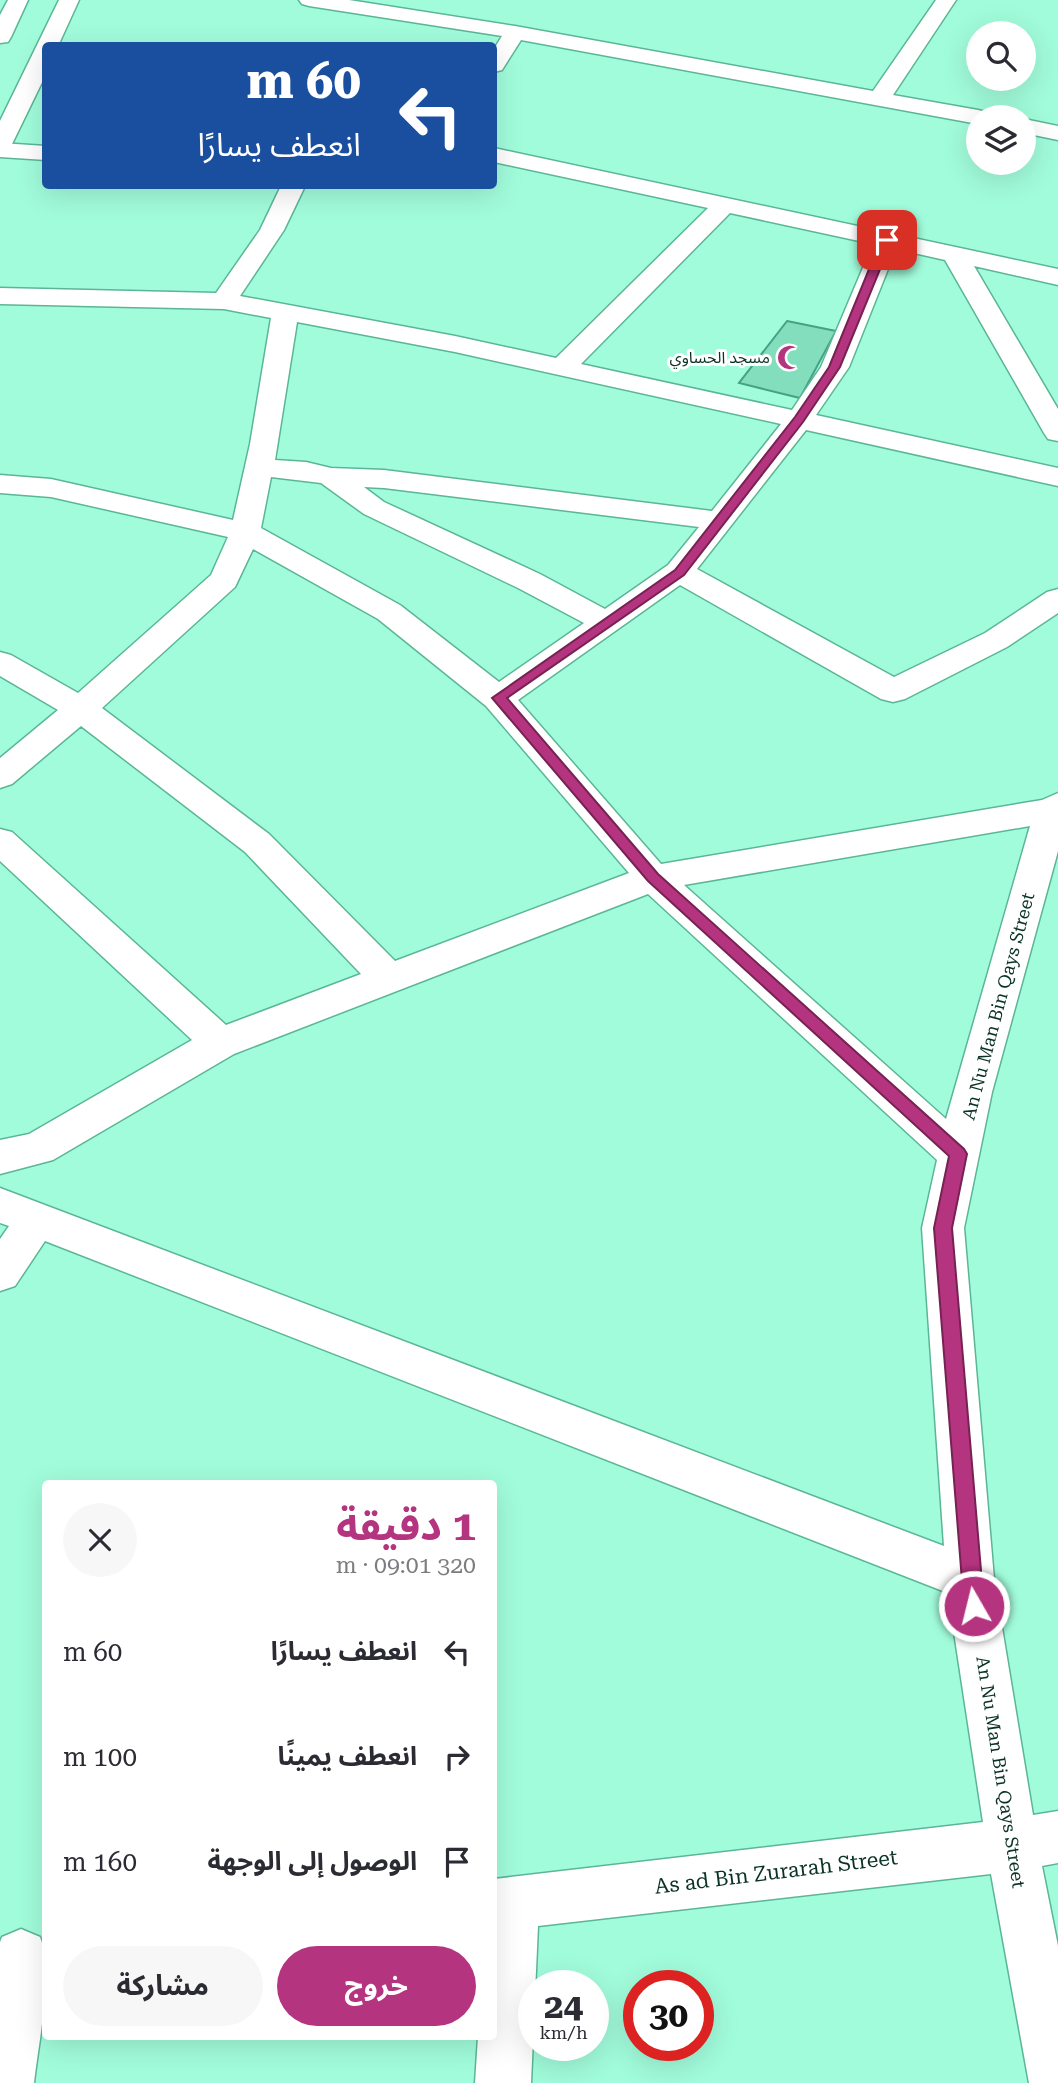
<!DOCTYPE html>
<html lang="ar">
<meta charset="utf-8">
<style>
:root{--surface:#fff;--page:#f7f7f7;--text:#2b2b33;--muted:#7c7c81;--accent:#b5347f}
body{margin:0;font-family:"Roboto Serif","Noto Sans Arabic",serif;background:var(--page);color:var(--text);direction:rtl;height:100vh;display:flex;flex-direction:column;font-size:26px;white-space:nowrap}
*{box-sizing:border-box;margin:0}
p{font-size:23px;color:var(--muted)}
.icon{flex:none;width:38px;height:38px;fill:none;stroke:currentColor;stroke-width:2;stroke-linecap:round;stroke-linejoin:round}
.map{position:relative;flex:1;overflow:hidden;direction:ltr}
.panel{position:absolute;left:42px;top:1480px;width:455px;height:560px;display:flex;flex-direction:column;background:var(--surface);border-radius:7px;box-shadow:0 7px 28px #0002;direction:rtl}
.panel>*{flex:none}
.guide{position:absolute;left:42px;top:42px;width:455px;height:147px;border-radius:7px;box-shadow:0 7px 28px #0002;direction:rtl;background:#1a4fa0;color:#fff;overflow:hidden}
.buttons{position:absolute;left:966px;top:21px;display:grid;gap:14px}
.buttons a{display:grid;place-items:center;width:70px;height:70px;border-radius:50%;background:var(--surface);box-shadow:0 7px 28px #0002;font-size:35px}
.speed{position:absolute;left:518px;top:1970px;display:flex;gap:14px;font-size:35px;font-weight:700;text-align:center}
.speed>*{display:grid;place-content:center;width:91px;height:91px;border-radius:50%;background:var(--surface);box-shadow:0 7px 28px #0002;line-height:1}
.speed small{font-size:18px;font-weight:400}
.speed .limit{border:10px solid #d22;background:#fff;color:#111}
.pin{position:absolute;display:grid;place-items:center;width:60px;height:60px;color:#fff;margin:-30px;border-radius:14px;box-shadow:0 4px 10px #0006}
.me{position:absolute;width:77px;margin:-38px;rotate:352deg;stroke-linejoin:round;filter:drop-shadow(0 0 5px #0008)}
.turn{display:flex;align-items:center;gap:24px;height:147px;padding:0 21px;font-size:32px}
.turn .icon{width:91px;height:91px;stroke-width:2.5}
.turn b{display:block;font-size:49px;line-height:60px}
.round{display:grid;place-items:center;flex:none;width:74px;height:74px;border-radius:37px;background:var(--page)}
.summary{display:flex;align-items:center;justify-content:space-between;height:119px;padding:0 21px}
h1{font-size:42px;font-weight:700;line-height:52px;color:var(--accent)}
.button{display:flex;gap:14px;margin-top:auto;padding:14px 21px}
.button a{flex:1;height:80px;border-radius:42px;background:var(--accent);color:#fff;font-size:28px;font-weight:700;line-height:80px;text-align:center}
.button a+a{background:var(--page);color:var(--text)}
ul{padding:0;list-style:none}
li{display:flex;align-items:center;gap:21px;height:105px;padding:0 21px}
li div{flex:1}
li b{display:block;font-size:26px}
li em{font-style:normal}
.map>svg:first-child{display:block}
.building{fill:#83debe;stroke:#45a284;stroke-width:2}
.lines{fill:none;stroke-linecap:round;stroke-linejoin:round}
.street-casing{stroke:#5bb697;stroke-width:3}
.highway-casing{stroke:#5bb697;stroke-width:3}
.street{fill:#fff;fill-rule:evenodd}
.highway{fill:#fff;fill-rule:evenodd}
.route{fill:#b5347f;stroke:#762253;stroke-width:2}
.labels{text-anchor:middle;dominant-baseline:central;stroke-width:6;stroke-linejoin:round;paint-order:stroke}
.far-poi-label{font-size:16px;fill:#0a3226;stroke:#fff;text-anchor:end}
.street-label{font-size:18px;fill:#0a3226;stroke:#fff}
.near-street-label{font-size:21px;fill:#0a3226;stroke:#fff}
</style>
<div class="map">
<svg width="1058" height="2083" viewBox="0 0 1058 2083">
<rect width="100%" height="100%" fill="#a1fcdb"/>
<path class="building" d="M787 321 836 331 800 398 739 383Z"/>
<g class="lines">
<defs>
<path id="street" d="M299 0H349L515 26 873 91 936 0H956L893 95 978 110 986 112 989 117H978V124L521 40 502 70 494 72V49L502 36 309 6 302 4Z
M1024 119 1058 126V140L1024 133Z
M0 143 46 146V160L0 157Z
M494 148 1058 269V285L974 266 1058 409V441L1048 439 1044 433 945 260 896 249 849 367 816 415 1058 468V486L806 430 697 569 894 677 985 633 1047 592 1058 589V613L1007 647 905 699 893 702 881 699 680 585 518 700 661 864 1042 800 1058 793V851L992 1092 964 1228 994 1579 1033 1815 1058 1811V1863L1042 1866 1058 1946V2083H1029L991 1874 538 1926 531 2083H475L478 2037H494V1879L983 1822 948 1593 45 1241 15 1286 0 1291V1239L9 1226 0 1223V1188L944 1546 922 1228 937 1160 648 894 234 1054 53 1160 0 1174V1140L29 1134 192 1040 0 861V829L12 832 226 1025 361 974 245 852 81 726 12 784 0 788V758L58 710 0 676V652L11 655 78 693 211 575 228 537 51 497 0 493V475L51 479 233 520 250 444 271 318 224 309 0 304V288L216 293 260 230 281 186H305L284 230 240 296 455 336 556 358 708 208 494 162ZM730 213 873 244 821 367 792 410 581 364ZM297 322 455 352 781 424 712 511 384 470 331 468 306 462 275 460ZM271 477 321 483 364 514 518 588 584 623 499 682 400 605 261 528ZM364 487 384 488 699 527 668 565 605 609 540 574 384 502ZM253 549 378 619 486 706 629 873 395 961 269 834 102 708 235 587ZM1030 826 946 1119 684 885Z
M21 1929 40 1937C54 1971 38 2045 34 2083H0V1942L2 1937Z"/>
<path id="highway" d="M8 0H28L11 37 8 42 0 43V15Z
M59 0H79L58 46H46V74L12 144 8 149 0 151V121Z"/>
</defs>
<use href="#street" class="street-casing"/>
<use href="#highway" class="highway-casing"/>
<use href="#street" class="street"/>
<use href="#highway" class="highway"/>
</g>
<path class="route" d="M887 237 892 240 840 367 803 422 684 575 507 698 658 874 964 1149 967 1154 952 1228 984 1606 981 1612 974 1615 967 1612 964 1606 934 1228 949 1156 648 881 492 698 675 570 795 417 829 367 881 240Z"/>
<defs>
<symbol id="mosque-bare" viewBox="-9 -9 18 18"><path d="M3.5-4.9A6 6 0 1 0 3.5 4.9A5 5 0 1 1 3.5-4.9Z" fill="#b5347f" stroke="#fff" stroke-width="2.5" paint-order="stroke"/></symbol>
</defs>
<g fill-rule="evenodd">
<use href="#mosque-bare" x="772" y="340" width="35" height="35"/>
</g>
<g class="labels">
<g class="far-poi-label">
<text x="770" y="357">مسجد الحساوي</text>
</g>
<g class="street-label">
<text transform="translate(998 1006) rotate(-75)">An Nu Man Bin Qays Street</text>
<text transform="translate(1001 1772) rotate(81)">An Nu Man Bin Qays Street</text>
</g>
<g class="near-street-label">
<text transform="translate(776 1872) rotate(-7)">As ad Bin Zurarah Street</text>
</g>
</g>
</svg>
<div class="buttons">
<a><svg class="icon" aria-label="search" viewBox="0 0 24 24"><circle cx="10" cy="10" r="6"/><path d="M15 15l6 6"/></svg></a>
<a><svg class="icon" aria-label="layers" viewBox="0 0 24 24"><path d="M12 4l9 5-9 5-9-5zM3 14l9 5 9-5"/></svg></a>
</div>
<div class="speed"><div>24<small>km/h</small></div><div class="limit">30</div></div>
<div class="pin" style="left:887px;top:240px;background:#d93025"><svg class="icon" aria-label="arrive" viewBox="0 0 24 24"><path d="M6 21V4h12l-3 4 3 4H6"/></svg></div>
<svg class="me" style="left:974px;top:1606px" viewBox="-20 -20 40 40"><circle r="17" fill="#b5347f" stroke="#fff" stroke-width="3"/><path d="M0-11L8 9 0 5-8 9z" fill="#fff"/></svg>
<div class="guide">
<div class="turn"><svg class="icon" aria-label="left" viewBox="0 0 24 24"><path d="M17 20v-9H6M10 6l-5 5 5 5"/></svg><div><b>60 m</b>انعطف يسارًا</div></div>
</div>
<section class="panel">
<div class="summary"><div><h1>1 دقيقة</h1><p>320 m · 09:01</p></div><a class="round"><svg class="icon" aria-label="close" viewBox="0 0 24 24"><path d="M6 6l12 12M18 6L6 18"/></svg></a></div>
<ul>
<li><svg class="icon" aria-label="left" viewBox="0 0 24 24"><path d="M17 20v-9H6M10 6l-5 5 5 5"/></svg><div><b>انعطف يسارًا</b></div><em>60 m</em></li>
<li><svg class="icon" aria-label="right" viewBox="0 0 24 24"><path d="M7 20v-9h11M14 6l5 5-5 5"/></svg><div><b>انعطف يمينًا</b></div><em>100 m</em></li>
<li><svg class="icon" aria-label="arrive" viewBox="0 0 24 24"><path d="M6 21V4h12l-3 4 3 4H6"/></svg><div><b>الوصول إلى الوجهة</b></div><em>160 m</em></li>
</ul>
<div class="button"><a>خروج</a><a>مشاركة</a></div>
</section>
</div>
